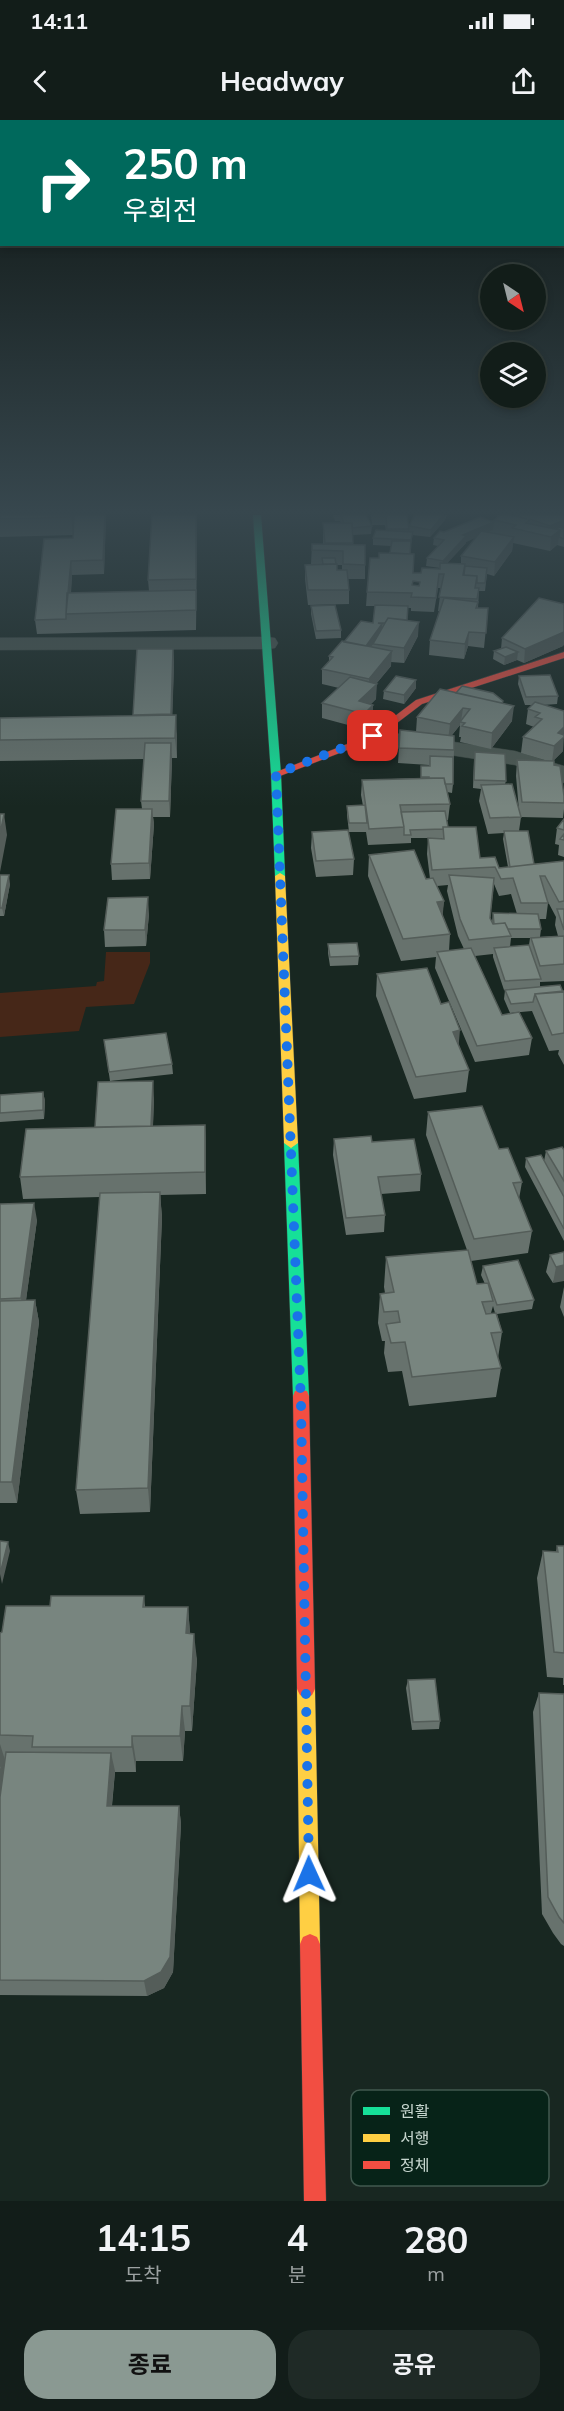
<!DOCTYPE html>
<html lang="ko">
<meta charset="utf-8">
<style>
:root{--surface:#121d19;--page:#1f2a26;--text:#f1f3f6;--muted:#9ca2a2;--line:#313b38;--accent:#8a9992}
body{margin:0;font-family:Mulish,"Noto Sans KR",sans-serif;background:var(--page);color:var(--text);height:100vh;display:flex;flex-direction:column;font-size:22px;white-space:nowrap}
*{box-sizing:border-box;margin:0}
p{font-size:20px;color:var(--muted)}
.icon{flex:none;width:33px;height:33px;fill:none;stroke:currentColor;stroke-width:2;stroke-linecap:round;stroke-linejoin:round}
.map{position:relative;height:2081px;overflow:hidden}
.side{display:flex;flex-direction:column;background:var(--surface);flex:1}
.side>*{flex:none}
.hud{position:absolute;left:0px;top:0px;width:564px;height:126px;box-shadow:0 3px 9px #0003,0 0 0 2px var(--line);background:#00695c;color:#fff;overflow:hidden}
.needle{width:39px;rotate:145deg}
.tools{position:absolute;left:480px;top:144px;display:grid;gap:12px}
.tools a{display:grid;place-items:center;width:66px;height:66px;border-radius:50%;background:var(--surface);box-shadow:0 3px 9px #0003,0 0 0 2px var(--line);font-size:30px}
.pin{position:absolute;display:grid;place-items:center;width:51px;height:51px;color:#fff;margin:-26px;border-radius:12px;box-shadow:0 3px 9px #0006}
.me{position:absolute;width:66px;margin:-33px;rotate:359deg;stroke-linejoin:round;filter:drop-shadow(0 0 4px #0008)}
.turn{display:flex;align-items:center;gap:21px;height:126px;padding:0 24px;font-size:27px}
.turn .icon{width:78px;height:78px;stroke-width:2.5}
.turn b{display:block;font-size:42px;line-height:51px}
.eta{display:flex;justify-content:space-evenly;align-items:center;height:102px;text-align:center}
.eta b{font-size:36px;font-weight:700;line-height:42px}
.cta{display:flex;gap:12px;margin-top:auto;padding:12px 24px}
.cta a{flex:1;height:69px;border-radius:24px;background:var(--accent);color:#111;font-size:24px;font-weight:700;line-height:69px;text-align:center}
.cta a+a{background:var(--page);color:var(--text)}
.status{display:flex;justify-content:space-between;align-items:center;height:42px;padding:0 30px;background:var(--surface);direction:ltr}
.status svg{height:16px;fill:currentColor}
header{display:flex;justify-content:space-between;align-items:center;height:78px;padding:0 24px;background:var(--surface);font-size:27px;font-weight:700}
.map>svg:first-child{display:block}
.green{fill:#462718}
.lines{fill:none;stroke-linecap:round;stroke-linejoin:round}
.street-casing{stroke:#37433e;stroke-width:1}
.fast-casing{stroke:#37433e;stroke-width:1}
.slow-casing{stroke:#37433e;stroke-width:1}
.jam-casing{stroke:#37433e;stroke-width:1}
.street{fill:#4d5953;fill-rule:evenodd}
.fast{fill:#16e098;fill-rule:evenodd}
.slow{fill:#ffcf43;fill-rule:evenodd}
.jam{fill:#f24e42;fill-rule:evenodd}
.wall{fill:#67726d;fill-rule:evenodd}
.shaded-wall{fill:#545d59}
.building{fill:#78857f;stroke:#545d59;stroke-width:1.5;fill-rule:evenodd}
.route{stroke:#1a73e8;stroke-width:10;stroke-dasharray:0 18}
.key{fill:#072318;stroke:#41594f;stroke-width:1.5}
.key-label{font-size:16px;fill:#c7d6cf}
</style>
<div class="status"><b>14:11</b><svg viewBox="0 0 49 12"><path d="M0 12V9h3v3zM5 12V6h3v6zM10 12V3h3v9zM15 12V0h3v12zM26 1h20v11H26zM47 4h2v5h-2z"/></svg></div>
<header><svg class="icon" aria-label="back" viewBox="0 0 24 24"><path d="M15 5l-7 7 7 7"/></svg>Headway<svg class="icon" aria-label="share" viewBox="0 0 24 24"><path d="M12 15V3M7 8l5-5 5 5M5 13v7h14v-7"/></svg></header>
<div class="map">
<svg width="564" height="2081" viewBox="0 0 564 2081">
<rect width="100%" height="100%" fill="#182721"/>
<path class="green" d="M106 832H150V843L134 884 86 887 79 911 0 917V873L96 866 97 862 104 861Z"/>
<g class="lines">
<defs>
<path id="street" d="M267 517 275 518 278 523 275 528 267 529 0 530V518Z
M373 610 515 631 564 646V663L515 645 365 622 361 617 365 612Z"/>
<path id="fast" d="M253 395H261L281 654 285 756 280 759 275 756 271 654Z
M291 1018 298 1023 309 1276 307 1281 301 1282 295 1281 293 1276 284 1023Z"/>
<path id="slow" d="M280 753 285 756 298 1023 291 1028 284 1023 275 756Z
M306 1560 312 1563 315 1569 320 1824 317 1831 310 1834 303 1831 300 1824 297 1569 300 1563Z"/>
<path id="jam" d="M564 532V538L422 584 376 619 280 656H272L271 654 370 615 416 580Z
M301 1270 307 1271 309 1276 315 1569 312 1575 306 1578 300 1575 297 1569 293 1276 295 1271Z
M310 1814 317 1817 320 1824 326 2081H304L300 1824 303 1817Z"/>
</defs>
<use href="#street" class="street-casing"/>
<use href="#fast" class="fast-casing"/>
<use href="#slow" class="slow-casing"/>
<use href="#jam" class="jam-casing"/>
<use href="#street" class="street"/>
<use href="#fast" class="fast"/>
<use href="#slow" class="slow"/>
<use href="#jam" class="jam"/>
</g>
<path class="wall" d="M0 395H106L104 454 72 455 71 473 149 471 148 460 197 395 196 510 37 514 35 500 73 418V415L0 417Z
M333 395H366L372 406 371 414 353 415V424L365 445V459H348L349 470V484L308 485 305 459V445L311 444 312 424H323V403H341L340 401H335ZM337 445H342V450H337Z
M407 395 409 412V406L415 395H447L445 400 430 417 412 415 410 434 413 453H421L440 449V448L426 446 427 438 438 426 433 425 434 418 444 412 494 402V400L498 397 496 395H564V427L557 425 550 431 513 423 512 431 494 456 487 454 485 471H479L478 488H488L484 528 468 526 464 539 429 535 430 520 440 491H438L441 468H438L434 492 411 491V488H408L407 500 418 516 404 543 391 542V546L376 564V579L371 584 373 585V600L363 609 322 598V583L339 568 322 564V549L329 542V536L344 522 373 503 375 486H366L367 472 379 438 390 433 391 426 373 425V418L386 411 385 405H372L371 396H368ZM476 417 461 436V444L447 443 466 423V422ZM413 461 420 462 419 466 412 465Z
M311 486 341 510V518L316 519 311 494Z
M502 518 563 526 524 543 517 540 504 545 493 539 494 531 501 529Z
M137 529H173L174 544 172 596 177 616V638H172L170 697H153L154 704 150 759 112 760 111 744 142 689 141 681 144 639 0 641V598L133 596Z
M519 556 558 576 557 584 543 585 564 591 563 631 553 641 564 676V689L563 698 521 697 519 711 534 744 564 741V861L540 862V867L564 871V945L558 934 559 930 549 931 532 891 510 893 504 879 505 870H504L493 837V834L475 836 502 895 532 918 529 935 475 942 435 848 436 837 401 841 368 756 369 735 426 759H430L427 734 428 718 442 719V718H411V723L368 725 366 712H349L347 695V686H363L361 675 362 660 421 658V646H429V645L398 643 400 610 416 612 417 597 440 569 503 583 512 601 491 629 460 622 461 617H459L460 605 452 615 454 630 453 664 452 673 447 672 450 684 448 700H447L448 707 480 738 499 748 508 747 503 719 504 713 488 714 479 681 481 669 473 668 474 641 475 632 506 661 505 664 519 691 516 656 517 640 548 641 521 633 523 617 534 607 526 604 528 589 532 585H525L518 564ZM494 764 499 776 511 774 517 794 493 793 492 803 490 798ZM448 765 447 771 458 816 464 829 449 831 450 814 442 795 444 781 437 766ZM547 780 556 797 555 805 558 816 540 817 541 809 539 799H546L548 783ZM511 818H530L529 825 510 827Z
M416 560V568L404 584 383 579 384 571Z
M564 699V737L558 735 559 725 555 724 557 708Z
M312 712 354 739 353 755 316 757 311 728Z
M0 755 10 764 4 796H0Z
M149 794 146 826 105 827 104 810Z
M328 824 359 836 358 845 330 846 328 833Z
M377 854 459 926 469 950 466 972 414 979 376 876Z
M104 920 172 944 173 954 110 961Z
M43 972 45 981 44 999 0 1002V975Z
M154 978 153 1006 205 1005 206 1027V1074L160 1075 162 1097 150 1392 80 1394 76 1370 100 1077 23 1079 20 1057 95 1007Z
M428 992 499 1029 522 1062 519 1079 532 1111 528 1133 471 1141 477 1164H485L481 1155 483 1146 534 1180 532 1189 497 1194 502 1212 498 1238 501 1248 496 1277 409 1286 402 1251 388 1252 384 1233 385 1221H382L378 1203 380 1174 385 1173 384 1167 386 1137 467 1130 426 1015ZM493 1186 495 1193H491Z
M334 1019 372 1022 421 1054 420 1071 381 1074 385 1095 384 1112 346 1115 333 1035Z
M564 1030V1121L525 1047 526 1038 544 1041 546 1031Z
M0 1084 37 1100 26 1180H35L39 1202 17 1383H0Z
M564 1132 553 1163 546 1152 550 1135Z
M564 1167V1197L560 1187Z
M557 1426H564V1565H563V1558L547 1557 537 1458 543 1431 556 1432Z
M144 1476 145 1487H188L190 1513 197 1540 192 1611H185L183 1641H136V1652H115L112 1686H179L181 1704 173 1852 164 1868 147 1876 0 1875V1513L50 1486Z
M408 1560 440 1601 439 1609 412 1610 406 1568Z
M539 1573 564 1574V1826L561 1824 553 1813 542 1794 533 1592Z"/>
<path class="shaded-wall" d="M72 395H75L73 415 71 397Z
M105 395H106V400L104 454 103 440Z
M196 395H197L196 510Z
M443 395H445V400L430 417 431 410Z
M564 400V412L559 415 558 424 550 431 551 417 549 414 550 406Z
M494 403 493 410 466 422V423L442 449 443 441 463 415Z
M514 417 512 431 494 456 495 442Z
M71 441 72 455 69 494H67Z
M419 502 418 516 404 543V528Z
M382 504V512L362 539V531Z
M469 512 468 526 464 539 465 524Z
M564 512V525L563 526 524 543 525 529Z
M173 529 174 544 172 610 171 594Z
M392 531 391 546 375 565 377 564 376 579 361 593 359 581 369 572V559Z
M518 532 517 540 504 545 505 537Z
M416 560V568L404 584V575Z
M373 585V600L363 609 364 594Z
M514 586 512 601 491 629 492 613Z
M463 588 461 602H460V605L448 620 450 604Z
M176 595 177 616V638L175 618Z
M564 607 563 631 552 642 554 626 558 613Z
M171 623 172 638 170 697 169 681Z
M152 689 154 704 150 759 149 743Z
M4 694 7 715 0 752V714Z
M9 755 10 764 4 796 2 788Z
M148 777 149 794 146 826 145 810Z
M444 781 442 803 437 782Z
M460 910 458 932 453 912Z
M153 961 154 978 152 1028 151 1012Z
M43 972 45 981 44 999 43 990Z
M205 1005 206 1027V1074L205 1052Z
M160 1072 162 1097 150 1392 148 1368Z
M34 1083 37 1100 24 1195 21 1178Z
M564 1145V1161L553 1163 556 1147Z
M35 1180 39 1202 17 1383 12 1362Z
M8 1422 10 1431 2 1464 0 1454Z
M188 1487 190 1513H186Z
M194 1514 197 1540 192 1611 190 1586Z
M182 1586 185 1611 183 1641 180 1616Z
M132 1616 136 1641V1652L132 1627Z
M0 1624 5 1640 0 1739Z
M111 1633 115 1651 110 1704 107 1686Z
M179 1686 181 1704 173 1852 164 1868 147 1876 144 1861Z"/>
<path class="building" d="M0 395H72L71 397 0 399Z
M74 395H105L103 440 71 441 66 494V499L35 500 44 419 73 418Z
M152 395H196V459L148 460Z
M341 395H366L372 406 352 408V403H344Z
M372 395H407L409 409H387L386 397H372Z
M415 395H443L431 410 409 406Z
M500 395H510L527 399 514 395H564V400L550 406 530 399 526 403 560 410 551 417 512 408 516 405 494 400Z
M480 397 494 402 463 415 466 416 443 441 427 438 444 420 434 418 440 411 444 412Z
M323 403H352L353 423H325Z
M560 407 564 409V419L559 417 560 410 556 409Z
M376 410 413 412 411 420 373 418Z
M481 411 514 417 495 442 461 436Z
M392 421H411L410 434 390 433Z
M312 424 365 425V445L343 444V431L312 430Z
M379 433 414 434 413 453H421L422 448 440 449V443L465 444 463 455 477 456 475 468H479L477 479 439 477 444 454H439L436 478 411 477 412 473 367 472 370 438H379ZM413 461 420 462 419 466 412 465Z
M322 438H335L336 444H323Z
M337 444V450H347L349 470H308L305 445Z
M465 446 487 448 485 463H477V456L464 455Z
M196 470V490L66 494 67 473Z
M444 478 478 482 476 488H488L486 513 469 512 465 524 430 520Z
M539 478 564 484V512L525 529 502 518Z
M335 485 341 510 316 511 311 486Z
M375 485 408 486 407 500 388 498 385 503H378L382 504 366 526 344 522 361 501 373 503Z
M388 498 419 502 404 528 373 524Z
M342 521 392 531 369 559 322 549 333 537 329 536Z
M506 527 518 532 505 537 494 531Z
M137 529H173L171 594 133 595Z
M550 555 558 576 526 577 519 556Z
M396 556 416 560 404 575 384 571Z
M350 557 377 564 359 581 373 585 364 594 322 583Z
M462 566 493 573 503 581 502 583 456 573Z
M440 569 514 586 492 613 462 606 465 603 460 602 470 589 463 588 450 604 417 597Z
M535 582 564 591V607L558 613 564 615V617L554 626 523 617 542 599 535 597 540 593 528 589Z
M176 595 175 618 0 620V598Z
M400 610 454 616V630L399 628Z
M145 623H171L169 681H141Z
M475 632 505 634 506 661 474 660Z
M430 636 453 637V664H445L444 658H429V657H421V646H430Z
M517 640 554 641V645L560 646 564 676V683L522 682Z
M444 658 450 684 400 685 404 707 369 709 362 660Z
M512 664 521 697 490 698 481 665Z
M365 685 367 703H349L347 686Z
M116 689H152L149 743 111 744Z
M445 691 448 707H443V709L410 710 411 715H404V707L401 692Z
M0 694H4L0 714Z
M564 699V710L557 708Z
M443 707H476L480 738 495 737 499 748 564 741V781L559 782 545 756H540L548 783H521L513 758 501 759 495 747 432 750 428 718 444 719Z
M348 710 354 739 316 741 312 712Z
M504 711H528L534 744 510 747Z
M564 714V720L560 719Z
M414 730 426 759 433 758 444 781 437 782 450 814 403 819 369 735Z
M0 755H9L2 788H0Z
M449 755 494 758 490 798 493 804 505 803 511 816 469 820 460 799Z
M148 777 145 810H104L108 778Z
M557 789H564V810Z
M493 793 538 794 541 809H508L505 803 494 804Z
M564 816V844L540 846 531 818Z
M357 823 359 836 330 837 328 824Z
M529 825 541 859 505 861 494 828Z
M471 828 502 895 519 892 532 918 477 926 437 832Z
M427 848 441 884 449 882 460 910 453 912 469 950 416 957 377 854Z
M560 865 563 872 535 874 533 882 511 884 505 870Z
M564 871V913L552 915 535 874Z
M166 913 172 944 109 952 104 920Z
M153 961 151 1006 95 1007 98 962Z
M43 972V990L0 993V975Z
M482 986 499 1029 508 1028 522 1062 513 1063 532 1111 474 1119 428 992Z
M205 1005V1052L20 1057 26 1009Z
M371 1016 372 1022 414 1019 421 1054 378 1057 385 1095 346 1098 334 1019Z
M562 1027 564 1030V1061L546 1031Z
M541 1035 564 1077V1109L526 1038Z
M160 1072 148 1368 76 1370 100 1073Z
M34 1083 21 1178 0 1179V1084Z
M468 1130 477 1164 488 1163 493 1181 482 1182 486 1194 496 1193 502 1212 491 1213 501 1248 412 1257 405 1222 391 1223 386 1204 400 1202 398 1191 384 1192 380 1174 394 1172 386 1137Z
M564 1132V1145L556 1147 550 1135Z
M518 1140 534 1180 497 1185 483 1146Z
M35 1180 12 1362H0V1181Z
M0 1421 8 1422 0 1454Z
M557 1426H564V1533L554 1532 543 1431 558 1432Z
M51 1476H144L143 1487H188L186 1513 194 1514 190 1586H182L180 1616H132V1627H32L33 1616 0 1615V1513L2 1512 6 1486H50Z
M435 1559 440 1601 413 1602 408 1560Z
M539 1573 564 1574V1803L559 1797 548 1777Z
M6 1632 111 1633 107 1686H179L170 1837 161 1852 144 1861 0 1860V1677Z
M0 1646H2L0 1658Z"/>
<linearGradient id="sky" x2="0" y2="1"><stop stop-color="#0d1512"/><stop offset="0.57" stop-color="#37474e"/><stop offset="1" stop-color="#37474e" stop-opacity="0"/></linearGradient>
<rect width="564" height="687" fill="url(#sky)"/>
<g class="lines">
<path class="route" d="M309 1754 301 1284 276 654 373 616"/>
</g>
<rect x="351" y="1970" width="198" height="96" rx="9" class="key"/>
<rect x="363" y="1987" width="27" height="8" fill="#16e098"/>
<rect x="363" y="2014" width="27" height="8" fill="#ffcf43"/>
<rect x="363" y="2041" width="27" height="8" fill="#f24e42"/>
<g class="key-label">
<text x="400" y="1997">원활</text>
<text x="400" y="2024">서행</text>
<text x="400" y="2051">정체</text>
</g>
</svg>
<div class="tools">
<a><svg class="needle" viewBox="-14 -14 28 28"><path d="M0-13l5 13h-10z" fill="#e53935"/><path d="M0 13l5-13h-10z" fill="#9ca2a2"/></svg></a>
<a><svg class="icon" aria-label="layers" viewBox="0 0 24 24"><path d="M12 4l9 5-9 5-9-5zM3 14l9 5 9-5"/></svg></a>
</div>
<div class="pin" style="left:373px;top:616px;background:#d93025"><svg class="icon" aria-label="arrive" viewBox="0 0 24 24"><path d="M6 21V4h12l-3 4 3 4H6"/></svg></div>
<svg class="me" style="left:309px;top:1754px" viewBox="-20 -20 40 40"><path d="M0-17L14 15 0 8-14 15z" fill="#1a73e8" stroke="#fff" stroke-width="4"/></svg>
<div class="hud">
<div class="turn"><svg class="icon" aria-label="right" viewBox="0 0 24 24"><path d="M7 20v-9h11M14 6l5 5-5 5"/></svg><div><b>250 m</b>우회전</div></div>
</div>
</div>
<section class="side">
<div class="eta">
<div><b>14:15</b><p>도착</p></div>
<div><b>4</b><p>분</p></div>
<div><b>280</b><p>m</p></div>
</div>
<div class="cta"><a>종료</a><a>공유</a></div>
</section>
